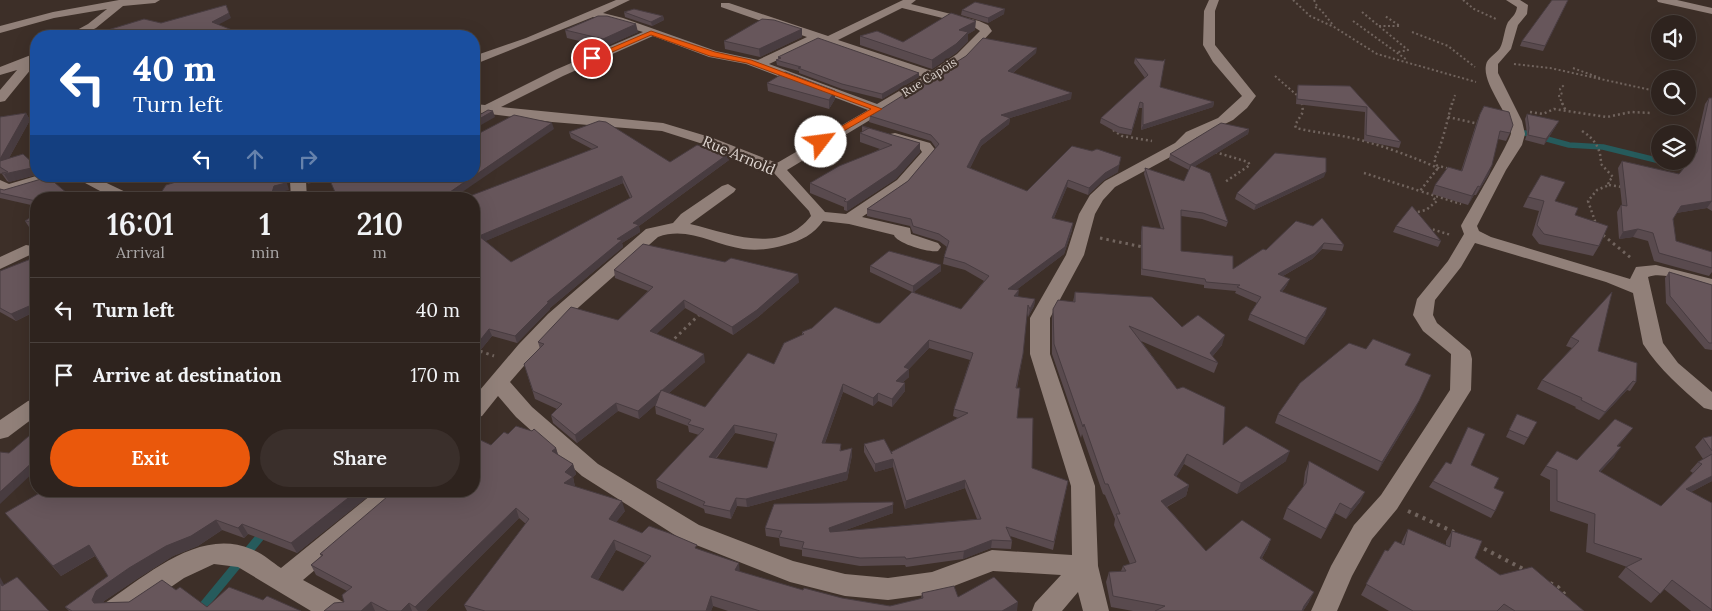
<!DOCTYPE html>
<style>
:root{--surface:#2e231e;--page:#3a2f2b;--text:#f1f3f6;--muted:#a7a4a4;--line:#49403c;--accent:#ea580c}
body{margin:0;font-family:Lora,serif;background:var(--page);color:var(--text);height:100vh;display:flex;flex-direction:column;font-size:19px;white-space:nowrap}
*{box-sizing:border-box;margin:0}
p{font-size:16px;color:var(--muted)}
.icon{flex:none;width:28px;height:28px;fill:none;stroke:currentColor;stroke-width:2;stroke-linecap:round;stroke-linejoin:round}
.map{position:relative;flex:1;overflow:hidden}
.details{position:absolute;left:30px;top:192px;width:450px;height:305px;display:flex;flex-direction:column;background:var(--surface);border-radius:20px;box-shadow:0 5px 20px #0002,0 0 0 1px var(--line)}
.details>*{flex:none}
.banner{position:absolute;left:30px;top:30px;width:450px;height:152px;border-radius:20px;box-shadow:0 5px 20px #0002,0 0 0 1px var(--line);background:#1a4fa0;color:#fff;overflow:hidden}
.buttons{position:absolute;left:1651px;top:15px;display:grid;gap:10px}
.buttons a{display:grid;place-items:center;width:45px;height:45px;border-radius:50%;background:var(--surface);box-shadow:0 5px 20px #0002,0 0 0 1px var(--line);font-size:25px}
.pin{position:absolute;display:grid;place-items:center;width:42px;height:42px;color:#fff;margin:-21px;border:2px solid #fff;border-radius:50%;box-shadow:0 1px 5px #0007}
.me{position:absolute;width:55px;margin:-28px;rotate:60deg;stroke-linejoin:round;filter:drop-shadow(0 0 4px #0008)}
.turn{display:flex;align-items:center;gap:18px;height:105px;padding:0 20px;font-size:22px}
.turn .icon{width:65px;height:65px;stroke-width:2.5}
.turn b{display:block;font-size:35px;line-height:42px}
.lanes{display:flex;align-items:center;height:48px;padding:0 20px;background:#0003;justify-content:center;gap:25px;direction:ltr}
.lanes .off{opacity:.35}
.eta{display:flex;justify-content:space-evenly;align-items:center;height:85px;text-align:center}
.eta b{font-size:30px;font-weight:600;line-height:35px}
.cta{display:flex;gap:10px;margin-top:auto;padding:10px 20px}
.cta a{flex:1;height:58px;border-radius:30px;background:var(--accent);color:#fff;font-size:20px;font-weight:600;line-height:58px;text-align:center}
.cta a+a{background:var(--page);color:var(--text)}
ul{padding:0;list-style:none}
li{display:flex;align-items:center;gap:15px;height:65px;padding:0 20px;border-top:1px solid var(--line)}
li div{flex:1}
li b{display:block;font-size:19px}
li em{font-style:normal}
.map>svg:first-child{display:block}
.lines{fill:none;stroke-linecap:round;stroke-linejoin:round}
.stream-far1{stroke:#265b5c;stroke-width:5.5}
.stream{stroke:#265b5c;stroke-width:9}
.path-far3{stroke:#71645e;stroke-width:2;stroke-dasharray:2 2.5;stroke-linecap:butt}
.path-far2{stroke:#71645e;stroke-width:2.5;stroke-dasharray:2 3;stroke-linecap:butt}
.path-far1{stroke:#71645e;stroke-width:3;stroke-dasharray:2.5 4;stroke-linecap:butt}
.path{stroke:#71645e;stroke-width:4;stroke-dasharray:3 5;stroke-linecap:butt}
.minor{fill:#918079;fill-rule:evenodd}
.wall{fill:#594a4e;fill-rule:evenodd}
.shaded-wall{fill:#483c40}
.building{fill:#67565b;stroke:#483c40;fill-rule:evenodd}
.route{fill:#ea580c;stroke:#983908}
.labels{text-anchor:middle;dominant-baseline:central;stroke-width:4.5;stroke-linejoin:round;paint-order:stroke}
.far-street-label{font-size:12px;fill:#ded5d0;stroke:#3d2f28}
.street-label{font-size:15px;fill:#ded5d0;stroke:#3d2f28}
</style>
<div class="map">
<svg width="1712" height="611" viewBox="0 0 1712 611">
<rect width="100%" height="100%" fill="#3d2f28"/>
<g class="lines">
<path class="stream-far1" d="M1525 133 1569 145 1603 147 1660 161
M1661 161 1682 164 1687 161"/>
<path class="stream" d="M199 611 264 532"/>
<path class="path-far3" d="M1293 0 1310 16 1334 27 1377 54 1476 82
M1314 0 1317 6 1315 7 1321 10 1333 25
M1463 0 1474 9 1496 19
M1362 12 1408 50 1398 52
M1353 21 1407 60
M1379 26H1400L1385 16
M1412 32 1448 46 1475 67
M1514 64 1550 68 1660 92
M1573 68 1600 78
M1275 76 1299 97
M1302 102V105
M1452 105 1455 95
M1563 105 1559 96 1562 95 1560 89 1565 84"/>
<path class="path-far2" d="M1302 103 1303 112 1295 125 1296 128C1312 132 1326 133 1342 136 1371 141 1411 156 1438 168L1439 166 1450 169
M1452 103C1448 117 1441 150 1434 159L1438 168 1420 191 1461 204
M1562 103 1566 111
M1530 112 1543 114 1554 109 1607 117 1631 112 1651 113
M1448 117 1479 124
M1113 130 1122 136 1152 141
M1582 131C1595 139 1601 149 1601 164L1613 177 1608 182 1609 185 1597 190 1588 201 1596 224
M1215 152 1248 162 1250 165 1225 182
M1364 173 1420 191
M1609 185 1623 187
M1413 213 1426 210 1437 201 1432 197
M1428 228 1451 235
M1602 234 1604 236"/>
<path class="path-far1" d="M1603 235 1631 258
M1100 238 1143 247
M670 343 701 313
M474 349 494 356"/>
<path class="path" d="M1408 511 1454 532
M1477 545 1527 571
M1550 583 1558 587 1568 598"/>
<path class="minor" d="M119 0H160L155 3 123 6 96 28 80 36H66L88 24 107 9 54 18 0 33V26L53 12Z
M616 0H630L603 13 623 18 716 51 758 60 807 37 721 7V3H729L828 36 903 0H916L911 4 979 21 988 25 992 31 965 60 933 82 787 170 825 212 846 214 897 180 922 152 920 149 890 140 888 137 890 134 895 133 930 143 937 152 907 186 862 217 910 228 911 234 938 243 941 247 938 251C929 253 896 243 894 235L849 224 823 221C814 234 801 241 785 245 772 249 758 251 743 249 714 245 688 226 658 237L562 322 510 382 532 407 598 464 699 525 793 561 845 574 888 578 932 572 992 550 1072 555 1071 486 1030 354V318L1066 255 1079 214 1090 195 1105 181 1175 143 1186 132 1218 118 1242 96 1213 62 1203 45 1204 11 1209 0H1219L1215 11V45L1256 96 1247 108 1233 120 1196 138 1185 149 1115 187 1103 200 1095 214 1084 255 1050 318V354L1095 486 1098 566 1109 611H1083L1078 592 1062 611H1032L1035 603 1061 575 993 571 933 594 888 600 845 596 790 582 681 539 582 476 516 417 498 396 482 416 474 418V397L519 344 548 314 646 229 673 223 681 214 722 186 728 184 736 189 734 192 690 224C729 233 780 256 811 216L809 211 773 172 703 144 662 131 552 122 474 112V104L485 105 555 70 643 32 593 17 478 63 474 64V56L526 38ZM902 8 971 25 980 31 957 54 932 71 838 40ZM653 36 709 57 746 64 868 110 777 163 713 138 663 123 501 107 563 76ZM818 41 923 77 877 104 769 64Z
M1506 0H1520L1528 5 1527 14 1518 25 1511 49 1498 64V73L1522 121 1525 134 1522 145 1506 170 1477 226 1479 231 1491 237 1630 279 1636 267 1656 265 1712 279V290C1694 286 1665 270 1648 277L1663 343 1678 363 1712 392V410L1704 408C1681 388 1660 370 1643 344L1633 293 1606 282 1475 243 1461 267 1435 300 1433 315 1437 323 1470 351 1472 359 1471 390 1397 509 1372 539 1352 576 1337 611H1311L1331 566 1354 525 1381 495 1450 390 1451 354 1423 331 1413 315 1417 299 1448 261 1464 234 1461 226C1468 213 1511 140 1511 133 1509 112 1482 84 1486 65 1487 58 1496 54 1500 48 1504 40 1504 30 1508 22 1513 16 1516 14 1517 7Z
M1657 0H1677L1712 8V14L1658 2Z
M36 53V63L5 101 0 102V90L17 70 0 75V67Z
M36 176H60L58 179 7 194 0 191V180L9 184Z
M72 176H92L134 196 136 199H115Z
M287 176H302L306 181 307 199H291L290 181Z
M26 245 32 246 35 250 32 254 0 269V257Z
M36 399V416L8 437 0 439V420L28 401Z
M376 491H405L401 497 303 580 345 603 348 611H311L238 567 214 564 184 578 136 611H102L105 603C146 576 199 527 251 549 262 553 272 562 281 568Z"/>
</g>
<path class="wall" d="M1568 0 1543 51 1520 46 1522 41Z
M962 10 1004 14 988 23 961 15Z
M624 12 663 16 664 20 652 26 625 17Z
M802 29V37L760 57 725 49 724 41Z
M565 30 638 32 604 47 567 38Z
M975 30 968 34V41L956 53 932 69 860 45V36L903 42Z
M1036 53 1013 73 1071 99 1010 118 1009 124 981 146 970 168 1027 191 1072 146 1118 172 1104 180 1088 195 1067 187 1054 218 1072 230 1064 254 1016 290 1018 297 1035 299 1034 306 1028 317 1027 313 1023 354 1017 388V418L1032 468 1068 481 1053 550 1010 536 1012 541 1011 549 991 548 963 559 906 567 905 565 860 566 802 556V550L780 546 779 538 766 536 765 528 893 505V513L843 531 977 519 965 488 905 509 893 467 875 472 864 452V444L891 453 958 418 953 416 954 409 970 360 929 348 909 369V377L902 383H905V391L892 407 878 401 873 406 843 392 825 443 841 444V451L852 455 847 480 747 507 737 506 731 519 705 513 704 509 657 488 656 480 699 435 689 432 688 426 656 414 655 405 639 419 618 411 577 443 553 423 551 415 557 409 535 399 524 364 540 349 538 342 618 320 648 291 615 278 614 270 799 282 758 317 733 335 685 308 656 334 705 362 669 393 705 407 774 364 802 335V332L880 323 912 292 870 272V266L941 271 913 292 961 309 984 281 965 270 943 264 944 257 947 247 939 241 913 233 910 226 867 216V209L908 181 936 148 931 141 869 122 870 116ZM735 433 775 442 767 468 716 459Z
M778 57 919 73V77L882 99 842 89 799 73V71L777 65 776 60 778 59Z
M1135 58 1160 87 1214 102 1213 107 1141 130 1142 108H1139L1131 135 1118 133 1100 123 1101 118 1145 78 1134 63Z
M767 83 835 99 829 109 768 91Z
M1298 85 1350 86 1401 142 1399 148 1364 141 1365 112 1296 104 1297 90Z
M1709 98H1712V211L1707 208 1676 213 1673 219 1676 241 1712 252V272L1709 276 1654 261 1648 241 1633 237 1619 239 1617 212 1621 205H1622L1618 168 1622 161 1679 174 1693 157 1705 104Z
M26 113 30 120 9 158 36 166V175L9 182 7 181 2 174 1 173 0 174V117Z
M1480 114 1510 133 1506 141 1498 139 1489 174 1476 195H1474L1468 205 1432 194 1435 185 1461 171 1477 121Z
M1527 114 1559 121 1544 145 1525 140 1527 134 1525 119Z
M862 126 920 143V152L896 179 847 211 844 210V207L810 193V183L880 149 860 142V133L862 132Z
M1249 129 1248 134 1195 166 1228 222 1226 227 1202 219 1181 216V251L1233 269 1266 250 1296 221 1344 245 1342 251 1322 249 1312 259 1283 276 1287 285 1282 292 1325 314 1304 345 1248 320 1250 314 1257 303 1235 293 1236 291 1204 288V285L1141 275V232L1142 226 1161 229 1144 174 1145 168 1184 181 1189 170 1169 160 1170 154Z
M569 132 670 162 729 160 639 226 640 232 622 243 623 247 550 308V309L517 343 492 336 474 358V199L592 149 571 138ZM623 183 630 198 511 262 485 241Z
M1324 177 1254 210 1235 199 1237 193Z
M0 189 36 199V228L29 227 25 221 35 215 30 206 31 205 0 198Z
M1528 197 1555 201 1575 215 1599 246 1593 256 1539 244 1532 235 1539 211 1523 207Z
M1396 226 1441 241 1438 247 1393 232Z
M36 257V311L16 321 0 312V271Z
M1669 272 1712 285V350L1705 349 1666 303 1665 278Z
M1075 292 1182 327 1222 345 1212 357 1218 363 1214 373 1141 341 1177 389 1223 445 1286 461 1237 494 1184 464 1176 477 1189 485 1186 496 1167 507 1206 551 1271 539 1267 549 1262 558 1309 602 1303 611H1133L1111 607 1106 582 1109 572 1121 571 1123 566 1130 564 1114 525 1115 519 1105 495 1103 494 1082 434 1081 438 1052 354V318L1053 309 1073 302Z
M1612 292 1598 351 1636 382 1630 391 1627 390 1599 420 1575 408 1576 407 1537 389 1542 380 1572 348 1566 346 1571 337Z
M1406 365 1415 410 1378 471 1275 423 1278 414Z
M1517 414 1528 438 1524 445 1506 437Z
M1468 427 1471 465 1495 511 1491 518 1429 487 1433 481 1451 464Z
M1712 436V481L1691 492 1712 503V611H1691L1664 589 1651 603 1618 577 1626 567H1627L1586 552 1588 524 1550 511V480L1540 475 1546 466 1577 460 1626 437 1618 446 1614 457 1600 472 1661 506 1693 473 1690 471 1698 462 1703 459 1695 447 1703 438Z
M491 445 556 448 558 455 573 464 576 474 573 477 575 487 625 511 616 522 642 533 698 549 740 572 803 590 842 598 890 606 921 599 922 593 958 597 1017 611H728L713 606 711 611H467L464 605 526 524 519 518 426 611H324L344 602 347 591 316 575 311 565 321 556 320 554 397 492ZM616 550 645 563 623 591 598 580Z
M1309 461 1360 502 1346 519 1335 513 1321 539 1283 519 1287 508 1303 488 1305 472Z
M375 491 297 553 248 534 244 538 222 530 198 546 173 556 137 579 104 601 103 603 129 602 176 590 207 607 263 600 301 611H69L65 607 108 576 95 556 61 576 5 513Z
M1408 529 1446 545V541L1452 531 1475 558 1500 575 1584 611H1389L1361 595 1385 550 1388 551 1401 544 1403 539Z"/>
<path class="shaded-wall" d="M1005 9 1004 14 988 23V18Z
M229 13 231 18 214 27 212 22Z
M663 16 664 20 652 26 651 22Z
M976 21 975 30 968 34V41L956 53 932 69V60L959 30Z
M636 24 638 32 604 47 603 39Z
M802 29V37L760 57 759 49Z
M232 30 234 35 231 36H222Z
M1037 48 1036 53 1008 77V71Z
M919 73V77L882 99V94Z
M835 91V99L829 109V100Z
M1072 93 1071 99 1010 118 1009 124 981 146 967 174V167L981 140 1001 115Z
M1214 102 1213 107 1141 130 1143 125Z
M493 111 495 117 474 129V122Z
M26 113 30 120 3 169 0 164V159Z
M1559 121 1556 126 1544 145 1546 139Z
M552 123 554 129 452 199H440Z
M1249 129 1248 134 1189 170 1190 165Z
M920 143V152L896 179 847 211V202Z
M728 154 729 160 639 226 640 232 622 243 623 247 550 308V309L517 343 515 336 547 302 617 239 633 223Z
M1121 157 1118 172 1104 180 1088 195 1089 188Z
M1492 165 1489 174 1476 195 1480 187Z
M36 167V175L9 182 4 174Z
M1326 172 1324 177 1254 210 1256 205Z
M284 176H285L289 190 277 193 275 199H270L274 186Z
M309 176H327L328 178 308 184 305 177Z
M622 176 623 183 481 243 479 236Z
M1068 180 1067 187 1051 225 1052 218Z
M1478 186 1474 195 1468 205 1472 196Z
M1712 201 1707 208 1676 213 1681 206Z
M1073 223 1072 230 1064 254 1007 297 1008 289Z
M1638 229 1633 237 1619 239 1623 232Z
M1324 243 1322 249 1312 259 1276 280 1278 274Z
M941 265V271L913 293V286Z
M798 274 799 282 758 317 733 335 732 327Z
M1290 279 1287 285 1278 297 1280 291Z
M1019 290 1018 298 1014 296Z
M36 293V301L29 296Z
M1035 299 1034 306 1028 317 1030 309Z
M684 300 685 308 651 339 650 331Z
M36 303V311L16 321 11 314Z
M1327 308 1325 314 1304 345 1306 338Z
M489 329 492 336 474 358V348Z
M1225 335 1222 345 1210 359V353Z
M929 340V348L907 371 909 369V377L896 388V381L904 367Z
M704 354 705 362 639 419 638 411Z
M1633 381 1627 390 1599 420 1605 412Z
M905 383V391L892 407V399Z
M843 384V392L822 451V443Z
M878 393V401L873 406V398Z
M1419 401 1415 410 1378 471 1382 462Z
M616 403 618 411 577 443 575 435Z
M734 425 735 433 710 465 709 457Z
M1633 428 1626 437 1610 455 1617 446Z
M1621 447 1614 457 1592 481 1599 471Z
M556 448 559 458 552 451Z
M852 448V455L847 480 747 507 746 499Z
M1290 451 1286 461 1237 494 1241 483Z
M1187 454 1184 464 1171 486 1174 475Z
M36 459V470L0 504V492Z
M893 459V467L875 472V464Z
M573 464 576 474 573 477 575 487 564 483 565 472Z
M1712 476V481L1678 499 1686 489Z
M965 480V488L905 509 906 501Z
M1189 485 1186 496 1158 511 1161 501Z
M357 491H375L297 553 291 543Z
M1365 492 1360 502 1346 519 1351 509Z
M736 498 737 506 731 519 730 511Z
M622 501 625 511 611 529 609 519Z
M893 505V513L829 536V528Z
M516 508 519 518 426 611H418L415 607Z
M216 520 222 530 198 546 173 556 137 579 104 601 100 610 92 600 96 591 129 568 166 546Z
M242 524 248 534 244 538 238 528Z
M1271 539 1267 549 1256 568 1260 558Z
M614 540 616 550 594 587 591 577Z
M992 540 991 548 963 559 964 551Z
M89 545 96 555 61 576 53 566Z
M739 563 740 573 735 570Z
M0 577 9 594 2 586 0 582Z
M1314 592 1309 602 1303 611H1301L1304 606Z
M711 596 713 606 711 611H706Z
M371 602 375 611H361Z
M1018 602 1017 611H1002Z
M409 603 412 611H401Z"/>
<path class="building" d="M1552 0H1568L1545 46 1522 41Z
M975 2 1005 9 988 18 962 10Z
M226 5 229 13 212 22 232 30 222 36H88L144 19 161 23Z
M634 9 663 16 651 22 624 12Z
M951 13 976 21 959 30 968 32 956 44 932 60 860 36 877 31 903 42Z
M598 16H607L636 24 603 39 565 30Z
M762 19 774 20 802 29 759 49 724 41Z
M818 38 919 73 882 94 842 84 798 68 801 67 776 60 781 58 778 57Z
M983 38 1037 48 1008 71 1072 93 1001 115 1010 118 981 140 967 167 1027 191 1072 146 1092 151 1097 149 1121 157 1119 165 1105 173 1089 188 1068 180 1052 218 1073 223 1065 247 1008 289 1019 290 1014 296 1035 299 1030 309 1028 305 1023 354 1016 388H1020L1017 418H1033L1032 468 1068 481 1054 542 1006 527 1012 541 992 540 964 551 906 559 905 557 860 558 802 548 804 542 779 537 782 531 765 528 774 504 893 502V505L829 528 830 532 981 519 965 480 906 501 893 459 875 464 864 444 884 439 892 454 891 452 968 413 954 409 973 353 929 340 904 367 909 369 896 381 905 383 892 399 878 393 873 398 843 384 822 443 841 444 840 451 852 448 847 472 746 499 736 498 730 511 703 505 705 502 656 480 704 429 688 424 691 420 655 406 661 390 705 407 748 353 774 364 784 343 804 334 802 332 812 328 835 307 876 323H880L912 292 961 309 989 276 965 263 944 257 949 241 939 234 913 226 911 219 867 209 908 181 939 144 931 135 870 116 966 56ZM734 425 777 434 767 468 709 457Z
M1135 58 1163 61 1165 59 1160 87 1214 102 1143 125V103L1140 102 1132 130 1119 127 1101 118 1148 75Z
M785 72 835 91 829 100 767 83Z
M1298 85 1350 86 1401 142 1366 135 1367 107 1297 99Z
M1709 98H1712V201L1681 206 1673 219 1676 241 1712 252V268L1659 253 1653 233 1638 229 1623 232 1621 205 1627 206 1622 161 1679 174 1697 152Z
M1484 106 1509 112 1513 125 1510 133 1500 131 1492 165 1480 187 1478 186 1472 196 1435 185 1448 167 1462 171 1480 114Z
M488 110 493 111 474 122V118Z
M26 113 0 159V117Z
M1527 114 1559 121 1546 139 1528 135 1529 128Z
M514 115 552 123 474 176V136Z
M599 121 606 122 670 162 697 145 728 154 633 223 639 225 617 239 622 240 547 302H549L515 336 489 329 474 348V199H462L598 147 569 132ZM622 176 632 197 511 262 479 236Z
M1221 123 1249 129 1190 165 1170 154Z
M862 126 920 143 896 169 847 202 844 201 846 199 810 183 839 166 892 145 860 133 869 128Z
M1275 153 1326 158V172L1256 205 1237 193Z
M23 154 36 166V167L4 174 2 173 8 172 0 167V161Z
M1191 165 1210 173 1228 222 1203 213 1181 210V251L1233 256V269L1263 249 1266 250 1296 221 1313 226 1322 218 1344 245 1324 243 1315 253 1278 274 1290 279 1280 291 1327 308 1306 338 1250 314 1261 297 1237 287 1240 285 1206 282 1205 279 1142 269V226L1164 229 1145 168 1184 181Z
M1541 175 1565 182 1555 201 1578 208 1575 215 1608 226 1599 246 1544 234 1537 225 1544 201 1528 197Z
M196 176H284L286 183 274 186 270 199H157L166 185Z
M328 176H473L440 199H338Z
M48 177 74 199H36V201L0 193V189L4 190Z
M36 202V207L30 206Z
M1412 206 1441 241 1396 226Z
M36 214V222L25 221Z
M643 244 725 262 731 258 798 274 757 310 732 327 684 300 650 331 704 354 638 411 616 403 575 435 551 415 562 404 533 391 524 364 544 344 538 342 571 307 618 320 653 287 614 270Z
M889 251 941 265 913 286 870 266Z
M36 257V293L29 296 36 300V303L11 314 0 308V271Z
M1669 272 1712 285V343H1709L1670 296Z
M1075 292 1152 297 1182 327 1198 315 1225 335 1210 353 1218 363 1129 326 1177 389 1183 387 1225 407 1223 445 1246 426 1290 451 1241 483 1187 454 1174 475 1189 485 1161 501 1206 551 1242 520 1271 539 1260 558 1314 592 1304 606 1302 611H1155L1165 606 1113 596 1109 572 1126 571 1123 566 1136 562 1116 514H1120L1108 484H1105L1084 424 1083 427 1054 344 1053 309 1058 300 1075 302Z
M1612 292 1598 351 1637 363 1636 382 1633 381 1605 412 1581 400 1582 398 1542 380 1579 341 1571 337Z
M1373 339 1411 354 1405 365 1431 375 1419 401 1382 462 1278 414 1300 383 1349 343 1366 349Z
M1517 414 1537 422 1528 438 1509 430Z
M1615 419 1633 428 1617 446 1621 447 1599 471 1661 506 1702 464 1698 462 1712 454V476L1686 489 1712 503V610L1672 580 1660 594 1626 567 1642 559 1594 543 1595 514 1557 501V470L1546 466 1557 451 1577 460Z
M516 426 532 431 534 429 556 448 552 451 573 464 565 472 573 477 564 483 622 501 609 519 642 533 649 526 669 533 697 545 695 548 739 563 735 570 803 590 804 588 842 598 890 606 923 598 922 593 954 586 958 597 994 577 1018 602 1002 611H760L711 596 706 611H485L464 605 529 519 516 508 415 607 409 603 401 611H388L371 602 361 611H324L334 603 344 602 342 595 352 587 311 565 323 555 320 554 394 491 397 492 398 491H474V437L491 445 504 432 508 434ZM614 540 651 556 623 591 591 577Z
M1468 427 1485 434 1471 465 1499 478 1494 488 1504 492 1495 511 1433 481 1446 462 1451 464Z
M36 430V459L0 492V452L9 453Z
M1712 436V451L1703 438Z
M1309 461 1365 492 1351 509 1340 503 1326 529 1287 508 1306 483Z
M43 491H357L291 543 242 524 238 528 216 520 191 536 166 546 129 568 96 591 92 600 94 603 129 602 162 580 176 590 180 587 207 607 229 587 263 600 267 596 301 611H72L65 607 108 576 89 545 53 566 5 513Z
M1408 529 1450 547 1452 531 1482 541 1475 558 1500 575 1532 567 1584 611H1515L1504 604 1497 611H1413L1366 584 1385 550 1388 551 1395 541 1404 545Z
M17 577 49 611H0V582L2 586Z"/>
<path class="route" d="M651 31 715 52 751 60 882 109 821 144 817 142 818 140 871 109 747 63 710 56 651 35 594 60 588 58Z"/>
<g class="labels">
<g class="far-street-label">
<text transform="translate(929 77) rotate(-32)">Rue Capois</text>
</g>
<g class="street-label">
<text transform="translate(739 155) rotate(23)">Rue Arnold</text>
</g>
</g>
</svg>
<div class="buttons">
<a><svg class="icon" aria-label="sound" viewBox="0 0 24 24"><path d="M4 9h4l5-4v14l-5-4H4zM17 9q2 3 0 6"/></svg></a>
<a><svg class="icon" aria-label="search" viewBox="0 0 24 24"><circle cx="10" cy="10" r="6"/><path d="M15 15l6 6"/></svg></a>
<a><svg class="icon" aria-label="layers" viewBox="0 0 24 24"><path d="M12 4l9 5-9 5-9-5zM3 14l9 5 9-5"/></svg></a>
</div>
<div class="pin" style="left:592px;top:58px;background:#d93025"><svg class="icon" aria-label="arrive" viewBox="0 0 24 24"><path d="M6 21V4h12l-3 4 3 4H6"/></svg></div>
<svg class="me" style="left:821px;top:142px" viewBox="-20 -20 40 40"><circle r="19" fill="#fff"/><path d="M0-13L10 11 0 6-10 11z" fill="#ea580c"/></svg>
<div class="banner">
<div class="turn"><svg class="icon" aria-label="left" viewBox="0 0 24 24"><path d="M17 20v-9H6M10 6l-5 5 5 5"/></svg><div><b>40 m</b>Turn left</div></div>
<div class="lanes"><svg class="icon" aria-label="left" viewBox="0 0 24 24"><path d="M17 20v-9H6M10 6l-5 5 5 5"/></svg><svg class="icon off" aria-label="ahead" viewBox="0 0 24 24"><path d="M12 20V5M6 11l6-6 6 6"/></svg><svg class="icon off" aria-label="right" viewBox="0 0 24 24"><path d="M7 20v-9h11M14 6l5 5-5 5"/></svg></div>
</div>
<section class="details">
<div class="eta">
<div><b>16:01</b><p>Arrival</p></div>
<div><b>1</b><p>min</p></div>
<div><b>210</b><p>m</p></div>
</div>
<ul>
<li><svg class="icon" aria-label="left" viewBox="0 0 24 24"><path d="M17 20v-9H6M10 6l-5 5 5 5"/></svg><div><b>Turn left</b></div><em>40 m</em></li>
<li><svg class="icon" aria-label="arrive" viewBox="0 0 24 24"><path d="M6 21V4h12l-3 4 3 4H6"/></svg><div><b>Arrive at destination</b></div><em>170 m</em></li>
</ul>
<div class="cta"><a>Exit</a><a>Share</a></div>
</section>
</div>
